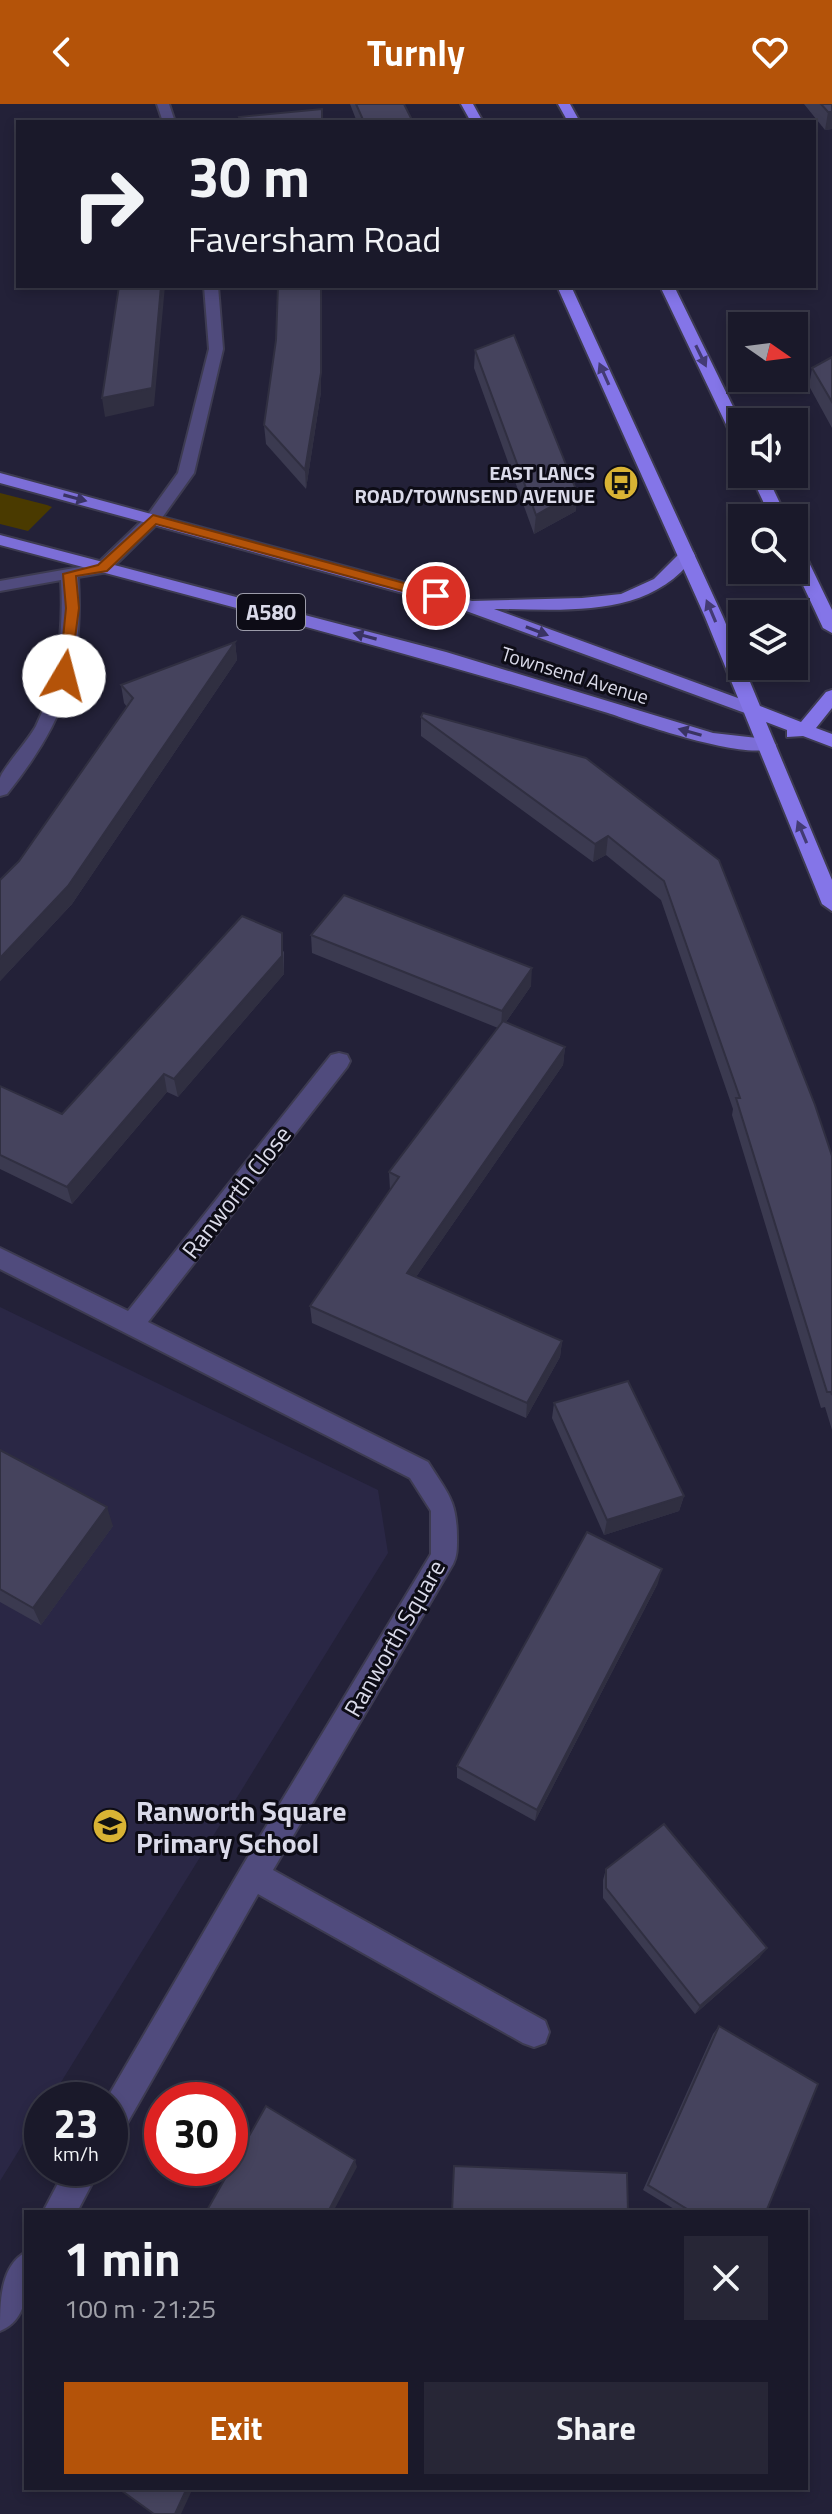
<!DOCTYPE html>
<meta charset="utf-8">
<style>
:root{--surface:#1a192a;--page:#272636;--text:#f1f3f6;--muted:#9fa0a8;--line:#383847;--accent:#b45309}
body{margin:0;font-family:"Titillium Web",sans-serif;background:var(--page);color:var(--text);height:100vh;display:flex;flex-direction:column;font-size:30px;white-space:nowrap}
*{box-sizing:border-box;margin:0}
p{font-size:26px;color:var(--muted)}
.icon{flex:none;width:44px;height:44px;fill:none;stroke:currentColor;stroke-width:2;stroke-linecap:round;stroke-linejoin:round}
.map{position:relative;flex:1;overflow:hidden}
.drawer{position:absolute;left:24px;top:2106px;width:784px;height:280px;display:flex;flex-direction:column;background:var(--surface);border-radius:0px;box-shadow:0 4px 12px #0003,0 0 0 2px var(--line)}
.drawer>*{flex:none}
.banner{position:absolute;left:16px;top:16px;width:800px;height:168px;border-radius:0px;box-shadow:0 4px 12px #0003,0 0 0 2px var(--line);background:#1a192a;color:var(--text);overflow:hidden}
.needle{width:52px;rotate:104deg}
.controls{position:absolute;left:728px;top:208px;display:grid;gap:16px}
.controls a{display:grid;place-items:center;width:80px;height:80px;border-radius:0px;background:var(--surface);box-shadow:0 4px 12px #0003,0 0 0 2px var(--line);font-size:40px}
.speed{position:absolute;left:24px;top:1978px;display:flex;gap:16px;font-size:40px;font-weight:700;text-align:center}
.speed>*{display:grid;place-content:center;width:104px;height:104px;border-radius:50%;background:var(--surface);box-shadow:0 4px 12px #0003,0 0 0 2px var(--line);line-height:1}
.speed small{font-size:20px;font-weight:400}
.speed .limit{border:12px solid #d22;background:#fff;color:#111}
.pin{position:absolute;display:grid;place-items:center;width:68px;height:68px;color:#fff;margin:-34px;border:4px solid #fff;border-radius:50%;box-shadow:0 2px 8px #0007}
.me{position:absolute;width:88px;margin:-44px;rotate:8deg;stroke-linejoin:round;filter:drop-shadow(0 0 6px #0008)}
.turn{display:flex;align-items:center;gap:28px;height:168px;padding:0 40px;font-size:36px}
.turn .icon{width:104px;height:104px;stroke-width:2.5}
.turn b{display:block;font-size:56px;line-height:68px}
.round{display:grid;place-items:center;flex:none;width:84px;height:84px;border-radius:0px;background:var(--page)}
.summary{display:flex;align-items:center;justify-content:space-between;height:136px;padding:0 40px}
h1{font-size:48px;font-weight:700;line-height:60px}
.button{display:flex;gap:16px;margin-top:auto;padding:16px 40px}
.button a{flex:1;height:92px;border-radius:0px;background:var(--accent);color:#fff;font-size:32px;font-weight:700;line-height:92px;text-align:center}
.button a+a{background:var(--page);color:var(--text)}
header{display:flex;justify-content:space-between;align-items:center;height:104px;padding:0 40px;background:var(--accent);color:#fff;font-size:36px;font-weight:700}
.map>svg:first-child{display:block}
.built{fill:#2a2745}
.green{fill:#4a3a00}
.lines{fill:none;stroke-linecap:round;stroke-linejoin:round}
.minor-casing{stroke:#3d3b51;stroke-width:4}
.primary-casing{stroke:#3d3b51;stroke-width:4}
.trunk-casing{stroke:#3d3b51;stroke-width:4}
.minor{fill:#504b7d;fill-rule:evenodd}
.primary{fill:#7c6ed7;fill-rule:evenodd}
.trunk{fill:#8475e8;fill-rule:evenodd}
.wall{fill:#3b3a50}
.shaded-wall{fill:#302f41}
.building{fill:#45435d;stroke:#302f41;stroke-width:2}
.oneway{fill:#433b74}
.oneway2{fill:#393363}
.route{fill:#b45309;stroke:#753606;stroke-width:2}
.labels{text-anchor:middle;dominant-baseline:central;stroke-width:6;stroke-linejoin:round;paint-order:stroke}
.far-poi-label{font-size:20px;font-weight:bold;fill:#dadae9;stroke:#0d0c16;text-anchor:end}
.far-street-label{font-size:20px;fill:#dadae9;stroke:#0d0c16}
.shield{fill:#0d0c16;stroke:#9c9caa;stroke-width:2}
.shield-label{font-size:22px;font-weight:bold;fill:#dadae9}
.street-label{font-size:24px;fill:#dadae9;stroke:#0d0c16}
.near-poi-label{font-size:28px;font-weight:bold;fill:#dadae9;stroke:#0d0c16;text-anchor:start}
</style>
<header><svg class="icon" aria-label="back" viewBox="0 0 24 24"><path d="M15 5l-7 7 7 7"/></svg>Turnly<svg class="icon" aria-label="heart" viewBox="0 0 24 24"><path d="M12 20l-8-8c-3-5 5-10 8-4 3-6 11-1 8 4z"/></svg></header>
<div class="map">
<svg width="832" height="2410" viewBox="0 0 832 2410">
<rect width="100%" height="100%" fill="#232138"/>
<path class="built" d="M0 1203 378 1386 388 1449 50 1996H42V2009L0 2077Z"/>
<path class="green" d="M0 389 47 401 52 403 28 427 0 420Z"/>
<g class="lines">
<defs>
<path id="minor" d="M157 0H169L175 18H163Z
M204 182H218L223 245 194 369 159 418 108 468 78 473C84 565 63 620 7 690L0 692C0 687 0 678 0 674 3 664 28 637 36 622 58 577 64 526 61 476L0 487V477L97 460 147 412 178 369 209 245Z
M339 949 347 951 350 957 347 963 148 1218 428 1358C448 1390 457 1396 457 1435 457 1445 457 1452 453 1460L273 1766 545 1917 549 1928 545 1939 534 1943 523 1939 258 1790 121 2030 110 2035V1996H106L243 1761 431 1450V1407L410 1374 0 1165V1144L128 1207 331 951Z
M66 2064H100L77 2108H43Z
M26 2148C26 2177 32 2214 0 2227 0 2198 0 2162 26 2148Z"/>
<path id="primary" d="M0 369 472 497 582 494 621 490 654 475 681 448H693L695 452C648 516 565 505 494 505L757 601 760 605 751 611 745 609 458 504 0 379Z
M0 431 446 548 713 629 767 635 776 641C759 662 635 618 608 609 407 548 203 495 0 441Z"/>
<path id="trunk" d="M461 0H473L483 18H471Z
M558 0H570L580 18H568Z
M557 182H571L723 513 760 602 801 618 826 588 832 586V604L816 624 832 630V643L803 632 787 633V626L766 618 832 776V807L822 800 705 513Z
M660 182H674L742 321V342L734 337Z
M750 370H766L787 414H771Z
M794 439 802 444 832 506V529L823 524 794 462Z"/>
</defs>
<use href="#minor" class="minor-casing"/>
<use href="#primary" class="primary-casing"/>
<use href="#trunk" class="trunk-casing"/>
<use href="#minor" class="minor"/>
<use href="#primary" class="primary"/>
<use href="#trunk" class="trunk"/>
</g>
<path class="wall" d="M350 0H404L413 18H357Z
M804 0H832V25L825 26Z
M475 246 576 407 534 430 474 264Z
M832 253V324L809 282 812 264Z
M321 288 306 385 266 340 264 321Z
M235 538 237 556 72 800 0 877V776L19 757 127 603 124 599 121 581Z
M421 613 719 756 832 1052V1326L825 1303 821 1304 732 1011 733 1005 661 796 606 751 593 758 421 632Z
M311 831 531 882 506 918 565 943 563 961 416 1173 562 1237 560 1253 526 1314 312 1219 310 1202 390 1086 389 1068 498 924 312 849Z
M284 847V870L178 993 167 988 72 1100 0 1065V982L62 1010Z
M554 1299 684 1392 679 1407 604 1431 552 1314Z
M0 1346 113 1422 41 1521 0 1498Z
M658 1479 535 1717 457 1674V1662Z
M606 1765 760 1853 695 1910 603 1794V1776Z
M719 1922 766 2108H679L643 2086 713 1930Z"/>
<path class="shaded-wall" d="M828 8H832V25L825 26Z
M161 182H165L154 302 105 313 102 294Z
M321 182V288L306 385 305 366Z
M577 388 576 407 534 430 536 411Z
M235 538 237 556 72 800 0 877V854Z
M608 732 606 751 593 758 595 740Z
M282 829 284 870 178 993 174 975Z
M532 864 531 882 501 925 502 907Z
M565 943 563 961 407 1186V1169Z
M164 970 167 988 72 1100 67 1083Z
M562 1237 560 1253 526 1314 527 1299Z
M684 1392 679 1407 604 1431 607 1416Z
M107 1403 113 1422 41 1521 33 1504Z
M662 1465 658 1479 535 1717 537 1706Z
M767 1844 760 1853 695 1910 700 1902Z
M355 2056 357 2063 333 2108H328Z
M187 2384H193L181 2410H175Z"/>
<path class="building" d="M356 0H404L413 18H364Z
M821 0H832V8H828Z
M322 5V18H241L239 13Z
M119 182H161L152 284 102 294Z
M278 182H321V269L305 366 264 321 276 236Z
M514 231 577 388 536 411 475 246Z
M832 253V298L812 264Z
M235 538 68 782 0 854V776L19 757 133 594 121 581Z
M423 609 586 654 719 756 815 1001 832 1052V1291L831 1288H827L736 994H740L664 777 608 732 595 740 421 613Z
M344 791 532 864 502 907 311 831Z
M242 812 282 829V852L174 975 164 970 67 1083 0 1051V982L62 1010Z
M503 917 565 943 407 1169 562 1237 527 1299 310 1202 399 1073 389 1068Z
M628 1277 684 1392 607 1416 554 1299Z
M0 1346 107 1403 33 1504 0 1485Z
M587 1428 662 1465 537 1706 457 1662Z
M664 1720 767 1844 700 1902 606 1784V1765Z
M719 1922 818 1980 766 2108H692L648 2081Z
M266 2002 355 2056 328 2108H206Z
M454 2062 627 2069 628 2108H452Z
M118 2384H187L175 2410H154Z"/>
<defs><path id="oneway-solid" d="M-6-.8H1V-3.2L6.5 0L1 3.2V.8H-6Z" transform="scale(2)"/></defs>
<g class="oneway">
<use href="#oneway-solid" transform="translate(701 252) rotate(64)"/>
<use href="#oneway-solid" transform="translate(604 270) rotate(-114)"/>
<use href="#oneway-solid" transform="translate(711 507) rotate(-113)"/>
<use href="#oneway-solid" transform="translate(802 728) rotate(-113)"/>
</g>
<g class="oneway2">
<use href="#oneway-solid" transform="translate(75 394) rotate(15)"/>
<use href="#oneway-solid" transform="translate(537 527) rotate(21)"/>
<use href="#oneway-solid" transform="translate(365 532) rotate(-165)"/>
<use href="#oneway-solid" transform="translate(690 628) rotate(-164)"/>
</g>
<path class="route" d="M153 411 441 489 443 492 432 495 156 420 107 467 76 472 79 504 70 572 59 575 66 504 63 470 98 461Z"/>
<defs>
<symbol id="bus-disc" viewBox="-11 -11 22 22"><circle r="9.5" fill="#d9b334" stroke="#0d0c16"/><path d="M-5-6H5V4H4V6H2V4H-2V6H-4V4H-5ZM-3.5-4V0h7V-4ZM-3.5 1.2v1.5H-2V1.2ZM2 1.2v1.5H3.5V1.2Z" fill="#111"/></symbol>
<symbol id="school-disc" viewBox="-11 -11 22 22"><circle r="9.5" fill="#d9b334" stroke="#0d0c16"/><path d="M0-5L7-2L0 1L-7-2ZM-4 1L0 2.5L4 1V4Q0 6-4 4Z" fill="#111"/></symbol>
</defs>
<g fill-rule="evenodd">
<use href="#bus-disc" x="601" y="359" width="40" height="40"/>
<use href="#school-disc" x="90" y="1702" width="40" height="40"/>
</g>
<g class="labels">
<g class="far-poi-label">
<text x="595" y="368">EAST LANCS<tspan x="595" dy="23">ROAD/TOWNSEND AVENUE</tspan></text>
</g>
<g class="far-street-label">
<text transform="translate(575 571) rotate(17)">Townsend Avenue</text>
</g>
<rect class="shield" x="237" y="490" width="68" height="36" rx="6"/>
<g class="shield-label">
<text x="271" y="508">A580</text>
</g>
<g class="street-label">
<text transform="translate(236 1088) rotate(-52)">Ranworth Close</text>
<text transform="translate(394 1534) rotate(-60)">Ranworth Square</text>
</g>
<g class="near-poi-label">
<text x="136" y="1706">Ranworth Square<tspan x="136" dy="32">Primary School</tspan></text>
</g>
</g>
</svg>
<div class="controls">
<a><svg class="needle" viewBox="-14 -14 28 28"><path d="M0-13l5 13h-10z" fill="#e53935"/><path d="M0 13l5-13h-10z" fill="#9fa0a8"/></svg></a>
<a><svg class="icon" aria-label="sound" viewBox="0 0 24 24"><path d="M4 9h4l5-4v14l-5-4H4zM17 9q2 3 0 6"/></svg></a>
<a><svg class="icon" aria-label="search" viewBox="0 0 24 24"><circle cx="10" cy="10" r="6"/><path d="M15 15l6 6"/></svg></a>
<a><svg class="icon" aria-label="layers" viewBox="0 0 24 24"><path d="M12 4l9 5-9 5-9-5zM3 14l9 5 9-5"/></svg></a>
</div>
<div class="speed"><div>23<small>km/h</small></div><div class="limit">30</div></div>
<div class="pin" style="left:436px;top:492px;background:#d93025"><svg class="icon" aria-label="arrive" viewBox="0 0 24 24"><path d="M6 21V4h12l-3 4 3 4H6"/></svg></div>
<svg class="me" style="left:64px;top:572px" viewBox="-20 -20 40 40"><circle r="19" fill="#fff"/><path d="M0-13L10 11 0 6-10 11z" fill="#b45309"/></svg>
<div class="banner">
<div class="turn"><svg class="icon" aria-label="right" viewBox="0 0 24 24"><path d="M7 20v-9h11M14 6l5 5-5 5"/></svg><div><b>30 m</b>Faversham Road</div></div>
</div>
<section class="drawer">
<div class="summary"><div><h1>1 min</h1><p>100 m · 21:25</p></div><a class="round"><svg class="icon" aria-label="close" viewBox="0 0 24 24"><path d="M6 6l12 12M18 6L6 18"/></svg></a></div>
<div class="button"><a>Exit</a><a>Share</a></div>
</section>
</div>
